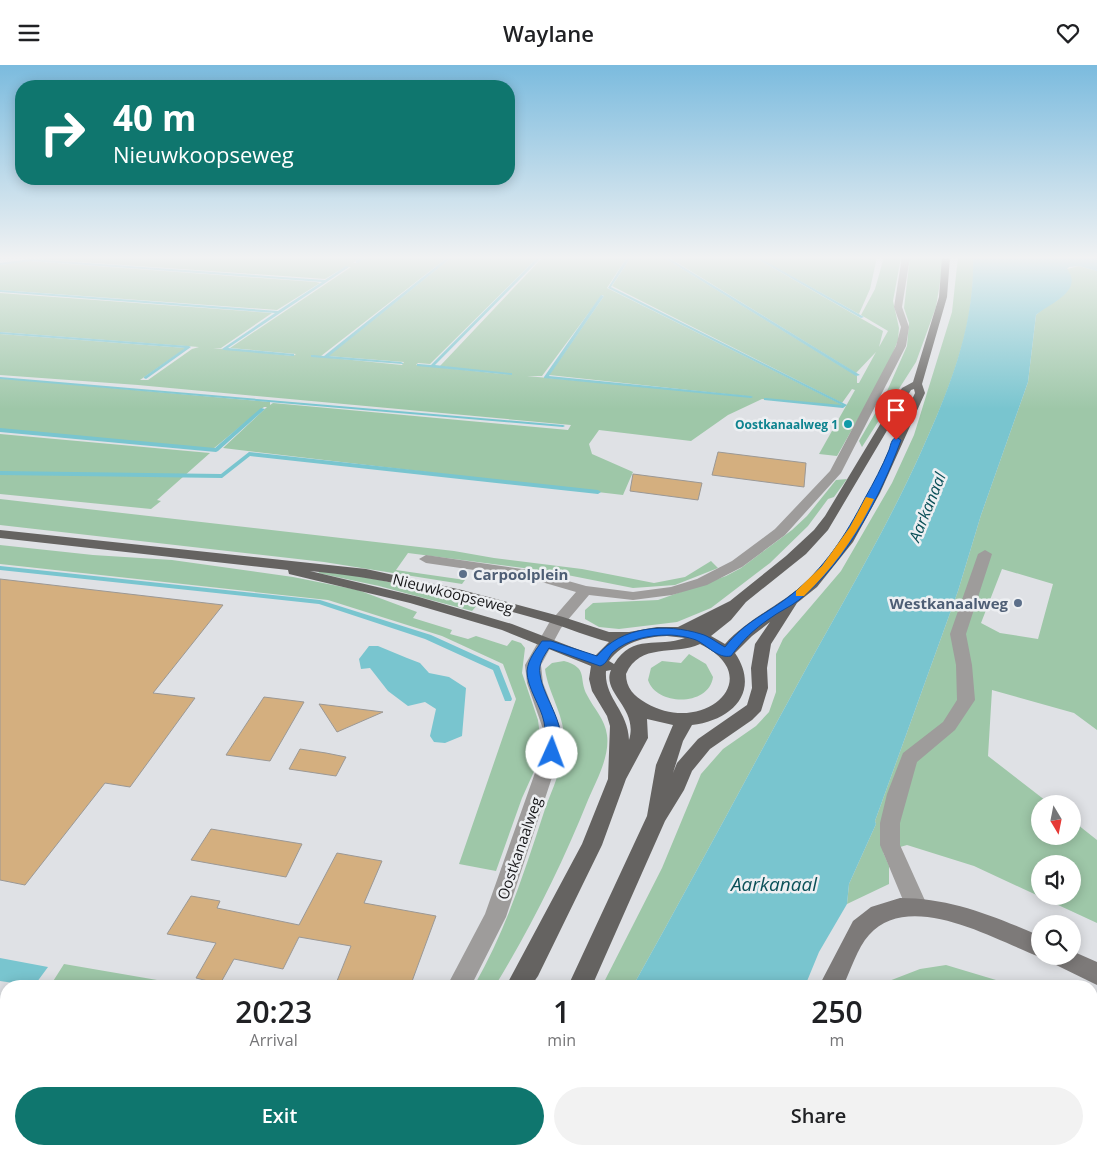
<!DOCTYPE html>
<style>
:root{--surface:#fff;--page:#f2f2f2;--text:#202124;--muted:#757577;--accent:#0f766e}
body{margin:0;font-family:"Open Sans",sans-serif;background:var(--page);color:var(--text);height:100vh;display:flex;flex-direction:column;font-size:19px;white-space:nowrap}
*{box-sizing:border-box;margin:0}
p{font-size:16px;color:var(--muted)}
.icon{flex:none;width:28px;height:28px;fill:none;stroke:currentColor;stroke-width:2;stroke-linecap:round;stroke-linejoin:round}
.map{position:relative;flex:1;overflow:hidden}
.panel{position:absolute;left:0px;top:915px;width:1098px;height:175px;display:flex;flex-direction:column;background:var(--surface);border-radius:20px 20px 0 0;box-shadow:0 2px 12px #0003}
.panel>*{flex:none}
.banner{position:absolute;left:15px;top:15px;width:500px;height:105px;border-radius:20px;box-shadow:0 2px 12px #0003;background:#0f766e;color:#fff;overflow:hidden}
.needle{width:32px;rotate:170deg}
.tools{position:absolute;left:1031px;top:730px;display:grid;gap:10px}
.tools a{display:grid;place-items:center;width:50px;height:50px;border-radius:50%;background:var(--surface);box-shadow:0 2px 12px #0003;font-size:25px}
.pin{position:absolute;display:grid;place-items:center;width:42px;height:42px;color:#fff;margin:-51px -21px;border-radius:50% 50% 50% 0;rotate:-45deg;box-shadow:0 0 5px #0007}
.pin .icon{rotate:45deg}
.me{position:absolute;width:55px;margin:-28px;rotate:2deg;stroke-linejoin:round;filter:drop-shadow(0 0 4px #0008)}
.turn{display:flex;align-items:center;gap:18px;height:105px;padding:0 15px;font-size:22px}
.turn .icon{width:65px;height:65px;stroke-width:2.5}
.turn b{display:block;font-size:35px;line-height:42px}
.eta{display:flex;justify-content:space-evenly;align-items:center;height:85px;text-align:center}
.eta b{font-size:30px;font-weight:600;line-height:35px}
.primary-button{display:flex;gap:10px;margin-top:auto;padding:10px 15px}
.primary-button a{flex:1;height:58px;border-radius:30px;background:var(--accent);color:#fff;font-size:20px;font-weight:600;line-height:58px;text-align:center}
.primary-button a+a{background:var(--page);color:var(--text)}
header{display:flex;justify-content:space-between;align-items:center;height:65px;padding:0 15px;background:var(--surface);font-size:22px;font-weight:600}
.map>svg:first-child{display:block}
.green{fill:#9ec7a8;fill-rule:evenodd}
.water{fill:#79c5cf}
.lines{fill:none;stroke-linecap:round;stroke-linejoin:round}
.stream{fill:#79c5cf;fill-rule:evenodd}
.building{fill:#d4af7f;stroke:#9b9895}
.lane{fill:#9e9c9b;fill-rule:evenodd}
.street{fill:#9e9c9b;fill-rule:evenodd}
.secondary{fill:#7d7a79;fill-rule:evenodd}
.primary{fill:#656361;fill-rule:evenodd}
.route{fill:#1a73e8;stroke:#114b97}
.slow{fill:#f59e0b}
.culture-dot{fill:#0f9aa8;stroke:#edeff2;stroke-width:2}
.service-dot{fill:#5c6f8a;stroke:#edeff2;stroke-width:2}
.labels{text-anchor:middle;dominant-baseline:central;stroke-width:5;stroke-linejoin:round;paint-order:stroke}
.far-culture-label{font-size:12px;font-weight:bold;fill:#0d838f;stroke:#edeff2;text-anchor:end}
.service-label{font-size:15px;font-weight:bold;fill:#4e5e75;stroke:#edeff2;text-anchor:start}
.street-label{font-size:15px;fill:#171719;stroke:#edeff2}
.water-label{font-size:16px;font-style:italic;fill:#0a5058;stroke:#edeff2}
.near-water-label{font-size:19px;font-style:italic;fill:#0a5058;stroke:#edeff2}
</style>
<header><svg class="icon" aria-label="menu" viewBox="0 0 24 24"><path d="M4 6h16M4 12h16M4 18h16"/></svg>Waylane<svg class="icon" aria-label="heart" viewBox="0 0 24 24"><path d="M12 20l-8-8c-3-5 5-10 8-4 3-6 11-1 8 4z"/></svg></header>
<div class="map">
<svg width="1097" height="1090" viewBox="0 0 1097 1090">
<rect width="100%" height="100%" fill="#dfe1e5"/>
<path class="green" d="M53 192H362L353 198H356L368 192H448L321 291H312L402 300 404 297 328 291 452 192H538L430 299 418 298 416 300 512 310 440 301 543 192H627L607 223 843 340 842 342 762 334 728 350 691 376 599 365 589 379 592 389 633 407 623 430 223 383 267 342H264L213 384 0 364V313L270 337V340L273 338 568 365 571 360 138 320 0 310V269L186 283 140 315H148L192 284 199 282 0 267V228L272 248 221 283H213L293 291 296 289 230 283 351 202H345L325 214 37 194ZM602 230 604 231 549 310 754 332 527 311H542Z
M631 192H663L857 311V318H859L876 287 856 308 668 192H754L883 266 879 282 888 266 861 250 875 224 884 192H901L893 236 899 263 898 275 888 301 837 391 819 389 855 325 852 324 842 338 612 221Z
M757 192H877L870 224 859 249Z
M910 192H944L936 242 916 297 862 382 859 376 884 333 907 281 909 258 904 243Z
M958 192H973C976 261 949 325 921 387 884 469 838 545 795 624 741 723 688 823 633 921H602L662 803 701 709 723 684 756 661 769 647 776 627V589L783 574 841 506 892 418 914 370 952 247Z
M28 196 316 217 320 218 277 245 0 225V200Z
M1079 201 1097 206V665L1074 648 992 625 988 691 1050 739H1040V771H1072L1073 756 1097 775V858L974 801 907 780 883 787 889 801V819L847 839 849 819 876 759 875 756 958 526 981 450 1028 317 1036 250 1044 243 1067 204ZM1002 504 1053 519 1038 574 1000 568 981 558ZM1040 799H1072V831H1040Z
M0 369 210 388 157 435 161 436 151 444 0 429Z
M847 414 834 432 828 434 808 461 770 498 711 543 677 557 619 564 599 562 585 554V545L593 538 658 535 726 511 741 503 792 465 807 451 836 415Z
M0 434 454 486 494 493 582 504 654 518 685 512 711 496 718 503 675 520 633 523 547 506 408 488 396 505 465 515 462 519 324 497 0 460Z
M0 480 93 490 172 495 293 512 358 525 417 547 413 553 452 565 450 569 468 574 476 571 507 581 512 575 521 578 525 583 522 608 538 655 541 679 536 702 522 733 496 806 459 799 516 634 503 599 442 571 328 535 0 499Z
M322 505 380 515 479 538 472 546 379 521 318 508Z
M689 589 706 599 713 612C709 642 656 641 648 615L651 603 662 596 681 598Z
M564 596C589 603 578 613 587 630 594 644 605 654 607 670 610 692 596 716 588 735 562 800 531 862 495 921H474C506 865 525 805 545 744 553 722 565 698 564 674 564 649 548 628 545 604L552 598Z
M64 899 192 921H50Z
M946 900 1016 921H876L920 904Z
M1091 959 1097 962V1090H797L800 1084H1091Z
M0 977 6 980V1084H166L180 1090H0Z"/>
<path class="water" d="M973 192H1097V206L1079 201 1069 202 1067 204C1084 226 1050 238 1036 250L1028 317 981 450 958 526 875 756 876 759 849 819 847 839 819 887 805 921H633C688 823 741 723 795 624 838 545 884 469 921 387 949 325 975 261 973 192Z
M369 581H378L407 593 420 598 429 608 449 612 466 623 462 671 445 678 434 677 430 671 436 644 425 637 408 641 388 626 370 603 361 604 359 594Z
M0 893 48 902 34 921 0 916Z
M543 1084H740L737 1090H539Z"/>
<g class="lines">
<path class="stream" d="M362 192H366L358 198H356V196Z
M448 192H452L329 291 401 297 403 298V299L311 292V290H313L324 291Z
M538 192H542L435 300 510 308H512V310L417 301V299H419L431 300Z
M627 192H631L611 222 847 340 843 343 764 335V333H766L842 340 608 223Z
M663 192H667L860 310 856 311Z
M754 192H758L864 252 861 253Z
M31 194 325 215 346 201 349 202 228 283 294 289V291H292L224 285 222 284 275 248 0 227V225L278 246 322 217 31 196 0 200V198Z
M601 230 604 231 549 311 751 331 753 332 751 333 544 313V312Z
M0 267 189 281 191 282 146 314 144 313V312L185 283 0 269Z
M0 312 563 360 565 361 563 362 0 314Z
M261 343 265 344 218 386 216 387 0 367V363L215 383Z
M249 387 598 425 601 427 598 429 250 391 222 413 0 410V406L221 409Z
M0 501 320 535 431 570 499 601 512 634 511 636H505L493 605 425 574 319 539 0 505Z
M1091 973 1097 976V988L1091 985Z
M817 1084H829L827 1090H814Z"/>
</g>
<path class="building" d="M718 387 806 398 804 422 712 410Z
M633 409 702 418 698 435 630 426Z
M0 514 223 540 153 628 195 633 130 722 105 718 25 820 0 815Z
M264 632 304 637 270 696 226 690Z
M319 639 383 647 337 667Z
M300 684 326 688 346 692 336 711 289 704Z
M211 764 302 779 286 812 191 795Z
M337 788 382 796 364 838 436 851 411 919 403 921H335L351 881 299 872 283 904 234 894 220 919 196 913 216 878 167 869 191 831 220 836 217 843 299 860Z"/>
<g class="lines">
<path class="lane" d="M0 954 6 957V971L0 969Z
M224 1084H245L248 1090H227Z"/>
<path class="street" d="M902 192H910L902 242 909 262 906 281 841 408 785 470 742 502 707 520 672 530 633 535 589 530 561 563 541 600 543 618 562 667 560 688 506 852 471 921H447L485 849 542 688 544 667 527 618 525 600 549 558 576 527 528 513 426 498 419 494 426 490 529 505 586 521 633 527 671 522 697 514 732 496 775 464 830 406 896 281 901 262 894 242Z
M985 485 992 489 966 569 972 600 975 635 955 665 917 697 900 758V780L927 840 924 847 916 850 908 847 880 780V758L887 729 903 688 943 657 957 635 956 600 950 569 978 489Z
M328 1084H358L355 1090H325Z"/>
<path class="secondary" d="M900 833C950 833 994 851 1040 871V891H1043L1040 892C995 875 910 824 869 870 857 883 851 905 843 921H819L853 856 871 842Z
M1072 886 1097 897V920L1052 898 1049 891H1072Z
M752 1084H780L777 1090H749Z"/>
<path class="primary" d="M942 192H950L947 232 922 319 925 328 880 428 853 477 817 522 797 538 771 579 767 603 768 623 761 646 752 655 710 684 692 706 684 725 665 756 592 921H568L647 751 656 700 673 660 647 654 648 673 626 714 602 780 538 911 531 921H506L582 779 608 714 610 661 607 651 592 626 589 614 591 601 502 565 410 538 289 509 288 505 0 473V465L366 504 462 525 563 552 609 567H629L657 562H678L730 536 786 491 814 465 825 451 902 323 913 317 939 232ZM914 324 915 328C884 392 860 466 807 516 782 540 748 553 725 579L711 571 731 555 746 537 806 489 828 465 911 325ZM310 506C392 513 470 535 548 557 569 563 588 572 609 577L595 591 512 559 419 532ZM770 557 755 579 751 603 752 623 747 640 698 674 677 698 673 708 683 676 692 660C732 655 761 627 735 588L752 571ZM667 571 685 573C658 583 633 568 614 599L609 596C623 577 644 572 667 571ZM700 579C769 612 704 672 646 638 634 631 626 623 626 609 640 577 674 591 700 579ZM611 605C601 628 639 643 629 675 628 645 604 633 606 606Z
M399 1084H428L425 1090H396Z
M468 1084H497L494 1090H465Z"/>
</g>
<linearGradient id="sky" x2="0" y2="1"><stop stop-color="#7bbbde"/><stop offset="0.56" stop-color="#f1f2f3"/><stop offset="1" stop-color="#f1f2f3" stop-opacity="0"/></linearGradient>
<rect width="1097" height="344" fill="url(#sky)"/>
<path class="route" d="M896 372 901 375C880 433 847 496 799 535 790 542 778 547 769 554 754 564 742 576 731 591 718 594 707 580 696 575 688 572 676 570 669 570 649 570 628 574 613 587 608 592 607 599 600 601L549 583C544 591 538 599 540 609 543 635 572 664 556 691H547C544 687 546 666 544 657 541 641 527 623 527 606 528 594 536 585 542 576H551L597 591C621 561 666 558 701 569 709 571 717 578 725 582 745 556 767 549 791 530 824 504 846 470 865 433 874 417 882 402 889 385 891 379 891 375 896 372Z"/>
<path class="slow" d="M866 432 874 434C856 471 834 502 804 531H796V526L822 501 850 462Z"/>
<circle class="culture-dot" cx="848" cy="359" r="5"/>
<g class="service-dot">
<circle cx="463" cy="509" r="5"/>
<circle cx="1018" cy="538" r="5"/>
</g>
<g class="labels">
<g class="far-culture-label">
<text x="838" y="359">Oostkanaalweg 1</text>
</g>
<g class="service-label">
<text x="473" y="509">Carpoolplein</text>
<text x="1008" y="538" text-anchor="end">Westkanaalweg</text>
</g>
<g class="street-label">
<text transform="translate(453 528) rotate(14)">Nieuwkoopseweg</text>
<text transform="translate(519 783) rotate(-71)">Oostkanaalweg</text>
</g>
<g class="water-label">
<text transform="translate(927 442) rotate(-68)">Aarkanaal</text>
</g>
<g class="near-water-label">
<text x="774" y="819">Aarkanaal</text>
</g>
</g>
</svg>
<div class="tools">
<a><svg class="needle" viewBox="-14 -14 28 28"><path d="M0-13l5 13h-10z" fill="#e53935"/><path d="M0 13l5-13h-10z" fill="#757577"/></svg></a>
<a><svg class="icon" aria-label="sound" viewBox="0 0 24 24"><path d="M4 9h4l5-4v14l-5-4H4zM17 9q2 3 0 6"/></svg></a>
<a><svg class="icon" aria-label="search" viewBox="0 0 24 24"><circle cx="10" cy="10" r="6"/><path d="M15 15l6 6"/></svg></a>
</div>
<div class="pin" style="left:896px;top:375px;background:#d93025"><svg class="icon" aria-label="arrive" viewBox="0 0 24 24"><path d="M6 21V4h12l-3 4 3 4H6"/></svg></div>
<svg class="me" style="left:552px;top:688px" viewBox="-20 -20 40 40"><circle r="19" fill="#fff"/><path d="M0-13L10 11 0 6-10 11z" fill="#1a73e8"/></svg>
<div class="banner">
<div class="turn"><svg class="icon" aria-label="right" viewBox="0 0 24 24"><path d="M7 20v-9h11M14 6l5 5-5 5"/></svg><div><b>40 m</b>Nieuwkoopseweg</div></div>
</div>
<section class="panel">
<div class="eta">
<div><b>20:23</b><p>Arrival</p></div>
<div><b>1</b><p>min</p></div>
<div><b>250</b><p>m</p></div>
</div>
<div class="primary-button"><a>Exit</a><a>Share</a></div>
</section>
</div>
